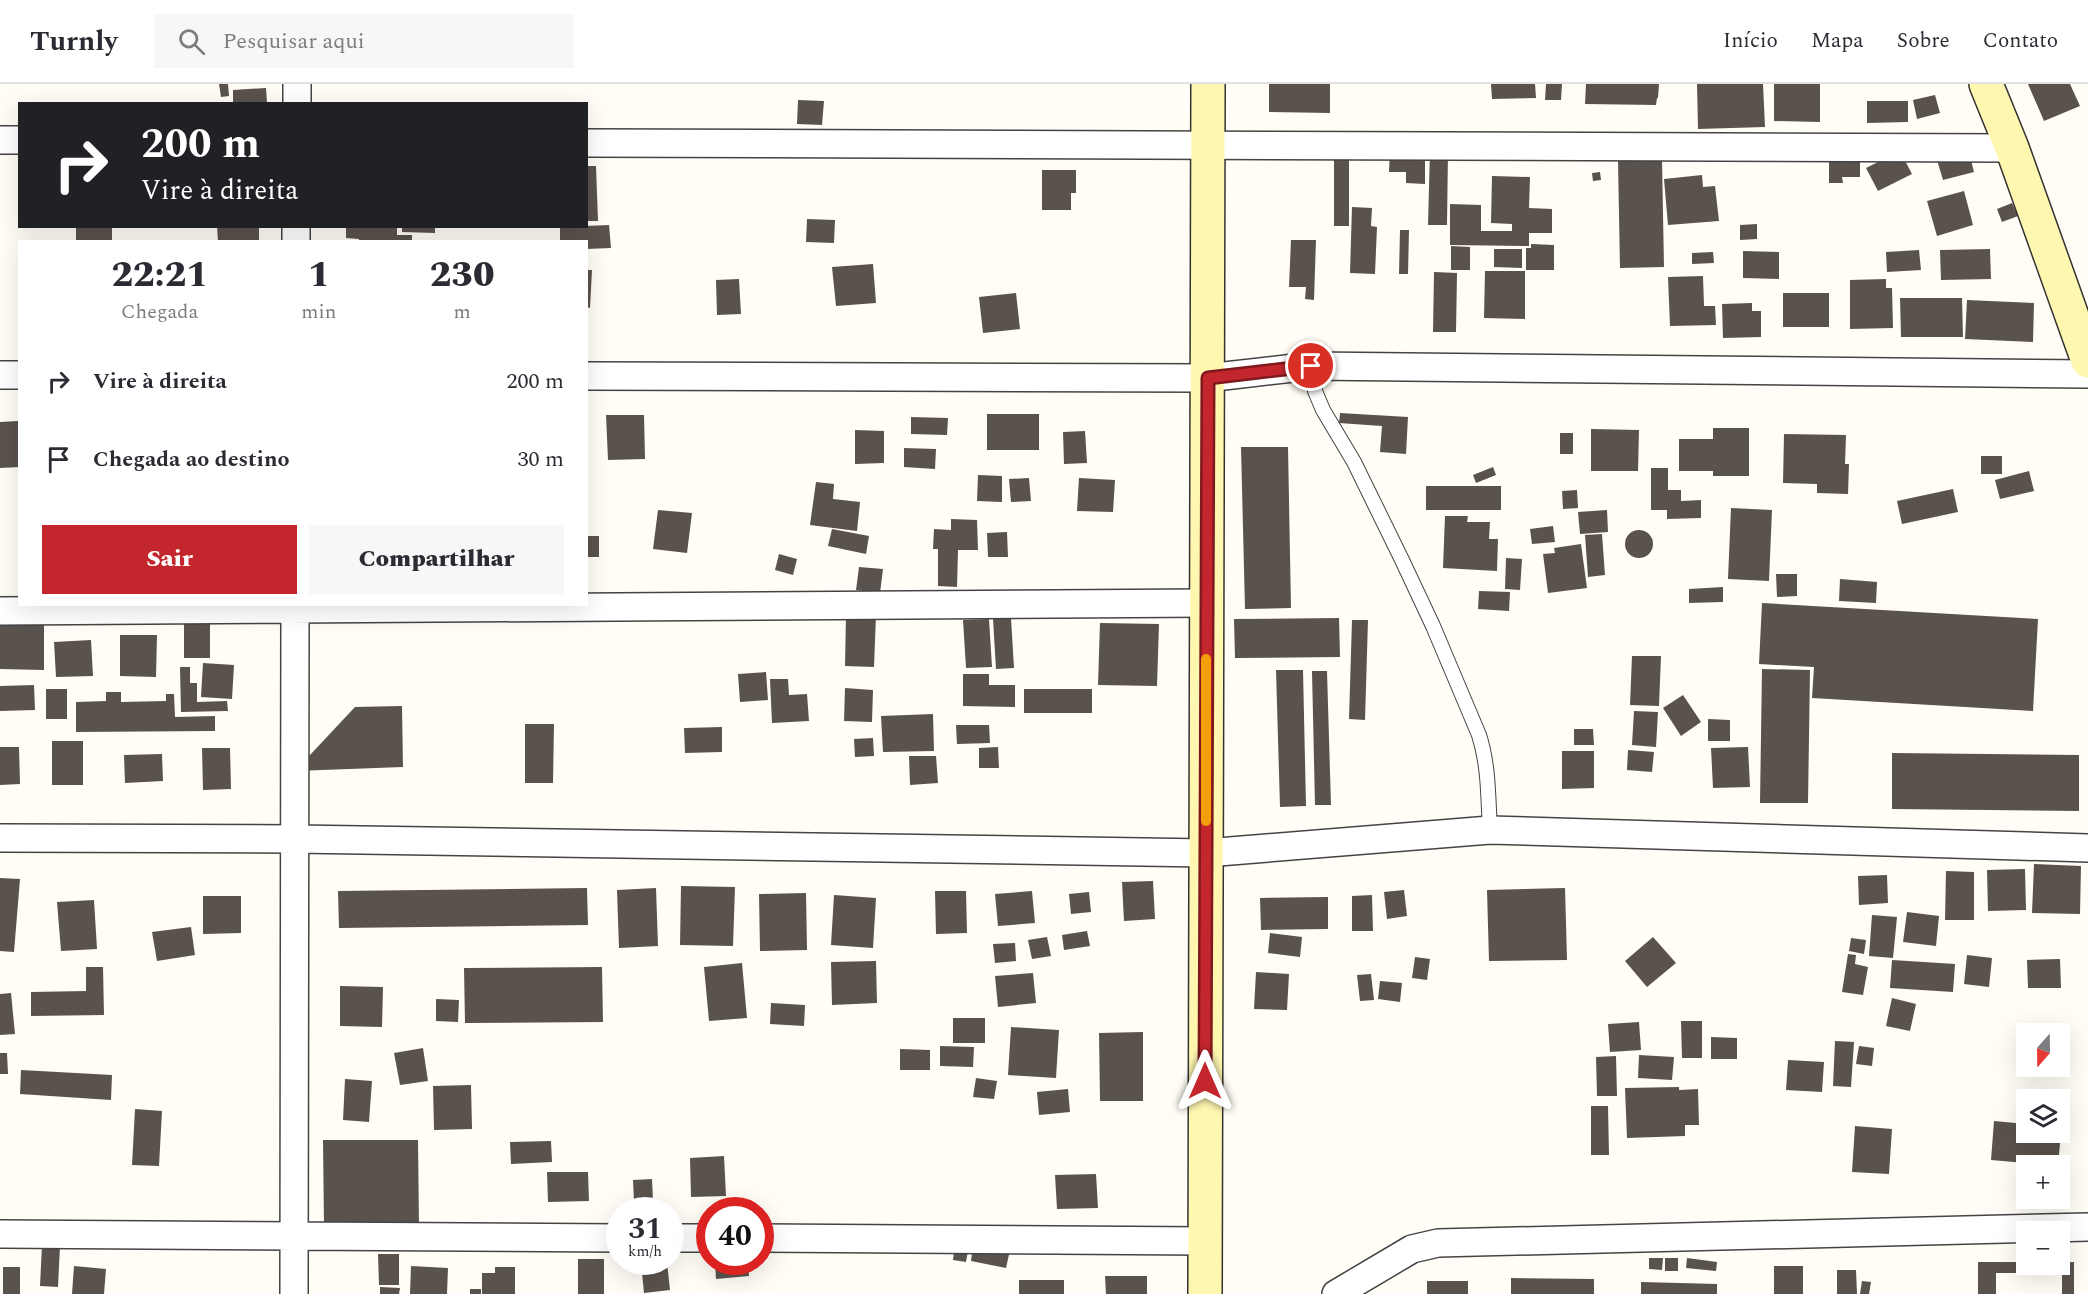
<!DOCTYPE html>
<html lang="pt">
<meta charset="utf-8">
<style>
:root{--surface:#fff;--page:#f7f7f7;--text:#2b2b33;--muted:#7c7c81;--line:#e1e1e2;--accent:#c4262e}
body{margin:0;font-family:Spectral,serif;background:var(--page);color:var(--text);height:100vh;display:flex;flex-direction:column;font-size:22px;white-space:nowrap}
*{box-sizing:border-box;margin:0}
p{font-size:20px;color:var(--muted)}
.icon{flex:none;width:33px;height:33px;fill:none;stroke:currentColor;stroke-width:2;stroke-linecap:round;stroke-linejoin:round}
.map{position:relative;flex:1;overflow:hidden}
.details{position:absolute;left:18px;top:156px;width:570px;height:366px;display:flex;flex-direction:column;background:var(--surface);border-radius:0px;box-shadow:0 6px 24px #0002}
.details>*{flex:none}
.hud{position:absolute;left:18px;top:18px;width:570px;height:126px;border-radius:0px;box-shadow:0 6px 24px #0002;background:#202124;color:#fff;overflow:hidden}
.needle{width:39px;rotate:200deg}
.tools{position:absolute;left:2016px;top:939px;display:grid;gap:12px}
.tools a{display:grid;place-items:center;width:54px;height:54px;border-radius:0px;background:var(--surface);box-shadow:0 6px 24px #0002;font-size:30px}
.speed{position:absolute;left:606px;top:1113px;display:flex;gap:12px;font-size:30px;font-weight:700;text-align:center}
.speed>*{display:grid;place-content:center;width:78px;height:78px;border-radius:50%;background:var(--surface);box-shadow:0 6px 24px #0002;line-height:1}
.speed small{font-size:15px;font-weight:400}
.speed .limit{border:9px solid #d22;background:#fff;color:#111}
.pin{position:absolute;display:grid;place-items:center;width:51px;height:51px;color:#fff;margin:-26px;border:3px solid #fff;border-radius:50%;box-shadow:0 2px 6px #0007}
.me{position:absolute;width:66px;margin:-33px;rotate:0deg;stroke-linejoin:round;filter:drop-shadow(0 0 4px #0008)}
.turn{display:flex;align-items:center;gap:21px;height:126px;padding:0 24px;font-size:27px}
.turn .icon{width:78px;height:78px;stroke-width:2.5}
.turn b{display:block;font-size:42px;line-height:51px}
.eta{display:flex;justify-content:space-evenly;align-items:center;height:102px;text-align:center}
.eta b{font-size:36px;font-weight:800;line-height:42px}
.button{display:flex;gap:12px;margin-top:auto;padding:12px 24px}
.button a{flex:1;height:69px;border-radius:0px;background:var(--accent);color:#fff;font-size:24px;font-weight:800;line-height:69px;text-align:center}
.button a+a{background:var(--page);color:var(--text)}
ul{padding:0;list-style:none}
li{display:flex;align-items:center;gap:18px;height:78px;padding:0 24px}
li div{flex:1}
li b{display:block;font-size:22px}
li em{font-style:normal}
header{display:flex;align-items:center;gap:36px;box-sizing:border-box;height:84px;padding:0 30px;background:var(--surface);border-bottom:2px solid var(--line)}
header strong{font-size:28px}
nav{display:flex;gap:33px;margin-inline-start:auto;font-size:21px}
.search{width:420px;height:54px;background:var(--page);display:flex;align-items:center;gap:15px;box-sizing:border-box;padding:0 21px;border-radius:0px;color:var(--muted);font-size:22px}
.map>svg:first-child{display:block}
.building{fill:#5a524d}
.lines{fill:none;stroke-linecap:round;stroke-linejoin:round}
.lane-casing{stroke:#444;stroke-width:16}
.street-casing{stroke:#444;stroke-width:30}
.secondary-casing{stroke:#333;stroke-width:36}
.lane{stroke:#fff;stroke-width:14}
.street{stroke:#fff;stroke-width:27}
.secondary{stroke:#fff6b0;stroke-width:33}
.route-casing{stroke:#7f191e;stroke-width:15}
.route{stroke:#c4262e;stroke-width:10}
.slow{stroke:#f59e0b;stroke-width:10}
</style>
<header>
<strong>Turnly</strong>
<div class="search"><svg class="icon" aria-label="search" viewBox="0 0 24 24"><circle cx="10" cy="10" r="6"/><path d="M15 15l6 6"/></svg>Pesquisar aqui</div>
<nav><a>Início</a><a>Mapa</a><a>Sobre</a><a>Contato</a></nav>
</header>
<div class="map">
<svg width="2088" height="1210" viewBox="0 0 2088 1210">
<rect width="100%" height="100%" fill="#fffdf5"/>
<path class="building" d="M219 0H228L229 12 221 13Z
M1269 0H1330V29L1269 28Z
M1491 0H1535L1536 14 1492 15Z
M1546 0H1562L1561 16H1545Z
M1586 0H1659L1658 14H1657L1656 21 1585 20Z
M1697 0H1763L1765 43 1698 45Z
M1774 0H1820V38L1774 37Z
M2028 0H2070L2080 22 2044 37Z
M266 4 267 19 233 20V6Z
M1935 11 1940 29 1917 35 1913 16Z
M798 16 824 17 822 41 797 40Z
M1867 17H1908V38L1867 39Z
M1390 65 1425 66V100L1406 99V88H1389Z
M1334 66H1349V142H1334Z
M1430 67H1448L1447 141H1428Z
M1900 67 1912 90 1878 107 1866 84Z
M1969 68 1974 88 1943 96 1937 76Z
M1829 73H1860V93H1842L1843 99H1829Z
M1618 76H1662L1664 183 1620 184Z
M586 82H596L598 137H586Z
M1042 86H1076V109H1071V126H1042Z
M1600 88 1601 96 1593 97 1592 89Z
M1702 91 1703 103 1715 102 1719 137 1668 141 1664 95Z
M1492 92 1530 93 1529 124 1552 125V149H1529V162L1450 161V120L1481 121V147H1512V140L1491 139Z
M1964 107 1973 141 1937 152 1927 117Z
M2012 119 2018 132 2002 138 1997 125Z
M1352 123 1372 124 1371 142 1377 143 1375 190 1350 189Z
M807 135 835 136 834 159 806 158Z
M1757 140V155L1740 156V141Z
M609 141 611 164 586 165V158H560V143Z
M76 142H112V158H76Z
M217 142H259V158H218Z
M346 142 397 143V151H412V158H359V155L346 154Z
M402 142H435V149L402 148Z
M1400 146H1409L1408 190H1399Z
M1291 156H1316L1314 216 1305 215 1306 203H1289Z
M1531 160 1554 161V186H1526V164H1531Z
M1451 162 1470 163V186H1451Z
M1494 165H1522V184L1494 183Z
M1990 165 1991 195 1941 196 1940 166Z
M1919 166 1921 186 1887 188 1886 168Z
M1743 167 1779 168V195L1743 194Z
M1713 168 1714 179 1692 180V169Z
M873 180 876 219 836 222 832 183Z
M586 186H592L590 224 586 223Z
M1485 187H1525V235L1484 234Z
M1434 188 1457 189 1456 248H1433Z
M1703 192 1704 222H1715L1716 241 1670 242 1668 193Z
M739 195 741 230 717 231 716 196Z
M1886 195V204H1892L1893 244 1850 245V196Z
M1016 209 1020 245 983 249 979 213Z
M1783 209H1829V243H1783Z
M1900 214H1962L1963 253H1901Z
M1967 216 2034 219 2033 258 1965 255Z
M1752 219V227H1761V253L1723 254 1722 220Z
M1340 329 1408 333 1406 370 1380 368 1382 342 1339 339Z
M987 330H1039V366H987Z
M606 331H644L645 375 608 376Z
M911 333 948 334 947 351 911 350Z
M18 337 20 383 0 384V338Z
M1713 344H1749V392H1713V387H1679V355H1713Z
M1591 345 1639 346 1638 387H1591Z
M855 346 884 347V379L855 380Z
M1085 347 1087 379 1064 380 1063 348Z
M1560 349H1573V370H1560Z
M1784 350 1846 351 1845 380H1849L1848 410 1817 409V400L1783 399Z
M1241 363H1288L1291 524 1245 525Z
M904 364 936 365 935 385 904 383Z
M1981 372H2002V390H1981Z
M1493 383 1496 391 1476 399 1473 391Z
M1651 384H1668V406H1681V417L1701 416V434L1667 435V426H1651Z
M2029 387 2034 407 2000 415 1995 396Z
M978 391 1002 392V418L977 417Z
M1029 394 1031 417 1011 418 1009 395Z
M1079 394 1115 396 1113 428 1077 427Z
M816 398 834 400 833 415 860 418 857 447 810 441Z
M1426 402H1501V426H1426Z
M1953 405 1958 428 1902 440 1897 417Z
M1577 406 1578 424 1563 425 1562 407Z
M1731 424 1772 426 1769 497 1728 495Z
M658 426 692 429 687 469 653 465Z
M1607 426 1608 448 1580 450 1578 428Z
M1445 432H1468L1467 438H1490L1489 455H1498L1497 487 1443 484Z
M951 435 977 436 978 466H958L957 503 938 502V465H933L934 445 951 446Z
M1553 442 1555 458 1532 460 1530 445Z
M832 445 869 452 866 470 828 462Z
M1625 460a14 14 0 1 1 28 0a14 14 0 1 1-28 0Z
M1007 448 1008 473H988L987 449Z
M1602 450 1605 491 1588 493 1585 451Z
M586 452H599V473H586Z
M1581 460 1587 504 1548 509 1543 470 1555 469 1554 464Z
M779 470 797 475 793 491 775 486Z
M1506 474 1522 475 1520 506 1505 505Z
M859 483 883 485 880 509 856 506Z
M1776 490H1797V512L1777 513Z
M1840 495 1877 498 1876 519 1839 517Z
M1723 503V518L1689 519V505Z
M1479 507 1510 508 1509 527 1478 525Z
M1762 519 2038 535 2033 627 1812 614 1814 583 1759 580Z
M846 530 876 531 874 583 845 582Z
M184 532H210V574H184Z
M1011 534 1014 584 996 585 993 535Z
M1339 534 1340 573 1235 574 1234 535Z
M989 535 992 583 966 584 963 536Z
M1352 536H1368L1365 636 1349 635Z
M0 537H44V586L0 585Z
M1100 539 1159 540 1157 602 1098 601Z
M120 551H157L156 593 120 592Z
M91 556 93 592 56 593 54 558Z
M1632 572H1661L1659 622 1630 621Z
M203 579 234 581 232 615 201 613Z
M180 583H190V599H197V618L227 617 228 627 181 628Z
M1762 585 1810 586 1808 719H1760Z
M1276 586H1303L1306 722 1280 723Z
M1312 587H1327L1331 721H1315Z
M766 588 768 616 740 618 738 590Z
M963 590H989V601H1015V623L963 622Z
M770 595H788L789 611 807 610 809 637 772 639Z
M34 601 35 626 0 627V602Z
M845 604 873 606 872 638 844 637Z
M46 605H67V635H46Z
M1024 605H1092V629H1024Z
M106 608H121V618L166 617V610H174L175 633 215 632V647L76 648V618L106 617Z
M1683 611 1701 638 1681 652 1663 624Z
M402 622 403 683 295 687 355 623Z
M1634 627 1658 628 1656 663 1632 661Z
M933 630 934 667 883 668 881 632Z
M1708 635 1730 636V657H1708Z
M525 640H554L553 699H525Z
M956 641H989L990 659 957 660Z
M722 643V668L685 669 684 644Z
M1574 645H1593L1594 661H1574Z
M873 654 874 672 855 673 854 655Z
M52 657H83V701H52Z
M0 663H19L20 700 0 701Z
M998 663 999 684H979V664Z
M1748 663 1750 703 1713 704 1711 664Z
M202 664H230L231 705 203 706Z
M1628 666 1654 668 1652 688 1627 686Z
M1562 667H1594V704L1562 705Z
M1892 669 2079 671V727L1892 725Z
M162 670 163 697 125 699 124 671Z
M909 672H936L938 699 910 701Z
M2034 780 2081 782 2080 830 2032 829Z
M2025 785 2026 826 1988 827 1987 786Z
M1946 787 1974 788V836H1945Z
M1887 791 1888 819 1859 821 1858 792Z
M0 794 20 795 14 868 0 867Z
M1153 797 1155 835 1124 837 1122 798Z
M681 802 735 803 733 862 680 861Z
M587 804 588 841 339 844 338 807Z
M656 804 658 862 619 864 617 806Z
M1565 804 1567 876 1489 877 1487 806Z
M1404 806 1407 832 1387 835 1384 808Z
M935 807H966L967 849 936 850Z
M1032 807 1035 839 998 842 995 810Z
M1089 808 1091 828 1071 830 1069 810Z
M806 809 807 866 760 867 759 810Z
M834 811 876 814 873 864 831 861Z
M1372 811 1373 847H1352V812Z
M203 812H241V849L203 850Z
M1328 813V845L1261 846 1260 814Z
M94 816 97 865 61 867 57 818Z
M1907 828 1939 832 1936 862 1903 858Z
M1872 831 1897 833 1893 874 1869 872Z
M191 843 195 871 157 877 152 848Z
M1087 847 1090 862 1064 866 1062 851Z
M1270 849 1302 853 1300 873 1268 869Z
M1047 853 1051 872 1032 875 1028 856Z
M1653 853 1676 879 1647 903 1625 877Z
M1851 854 1866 856 1864 870 1849 867Z
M1015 859 1016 877 995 879 993 860Z
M1848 870 1856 871 1855 880 1868 883 1863 911 1842 908Z
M1967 871 1992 874 1989 903 1964 900Z
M1415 873 1430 875 1427 896 1412 894Z
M2060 875 2061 904H2028L2027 876Z
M1892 876 1955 880 1953 908 1890 904Z
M876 877 877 919 832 921 831 878Z
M742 879 747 934 709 937 704 883Z
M86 883H103L104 931 31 932V908L86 907Z
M602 883 603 938 465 939 464 884Z
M1256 888 1289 890 1287 926 1254 925Z
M1033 889 1036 919 998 923 995 892Z
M1371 890 1374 916 1360 917 1357 891Z
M1380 897 1402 899 1400 918 1378 915Z
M340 902 383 903 382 943 340 942Z
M11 909 15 950 0 951V910Z
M1892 914 1916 920 1910 947 1886 942Z
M436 915 459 916 458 938 436 937Z
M771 919 805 921 804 942 770 940Z
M953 934H985V959H953Z
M1681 937H1702V974H1682Z
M1639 938 1641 966 1610 968 1608 940Z
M1011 943 1059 946 1056 994 1008 991Z
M1143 948V1017H1100L1099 949Z
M1711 953 1737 954V975H1711Z
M1835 957 1854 958 1851 1003 1833 1002Z
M940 962 974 963 973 983 940 982Z
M1859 962 1874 964 1872 982 1856 980Z
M423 964 428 997 400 1001 394 969Z
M900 965 930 966V986H900Z
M0 969H7L8 990H0Z
M1639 971 1674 973 1672 996 1638 994Z
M1616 972 1617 1012H1597L1596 973Z
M1788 976 1824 978 1822 1008 1786 1006Z
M21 986 112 991 111 1016 20 1010Z
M976 994 997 997 994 1015 973 1013Z
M345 995 372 997 369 1038 343 1036Z
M471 1001 472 1045 434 1046 433 1002Z
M1679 1003V1006L1698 1005 1699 1041H1685V1052L1627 1054 1625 1004Z
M1068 1005 1070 1028 1039 1031 1037 1008Z
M1591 1022H1608L1609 1071H1591Z
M135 1025 162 1027 159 1082 132 1081Z
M1994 1037 2026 1040V1048H2061L2058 1082 1991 1076Z
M1855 1042 1892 1045 1889 1090 1852 1088Z
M323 1056H418L419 1142 324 1143Z
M551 1057 552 1078 511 1080 510 1058Z
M724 1072 726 1112 691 1113 690 1074Z
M547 1088H588L589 1117 548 1118Z
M1096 1090 1098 1124 1057 1125 1055 1091Z
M652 1095 653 1117 634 1118 633 1096Z
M955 1159 969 1161 966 1178 953 1176Z
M973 1160 1010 1166 1006 1184 971 1177Z
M42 1161 60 1162 58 1203 40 1202Z
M378 1170H399V1201H379Z
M1649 1174H1663L1662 1186 1649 1185Z
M1665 1174H1678V1187H1665Z
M1687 1174 1717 1178 1716 1187 1686 1184Z
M578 1175H604V1210H578Z
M641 1178H667L670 1206 644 1209Z
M715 1178H748L749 1192 716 1195Z
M1978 1178H2026V1180L2074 1178V1210H2062V1189H1996V1210H1978Z
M74 1182 106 1185 104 1210H72Z
M411 1182 448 1184 447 1210H410Z
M1774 1182H1803V1210H1774Z
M3 1183H20V1210H3Z
M495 1183H515V1210H482V1189H495Z
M1837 1186H1856L1857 1210H1837Z
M1105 1192H1147V1210H1106Z
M1511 1194 1594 1195V1210H1511Z
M1019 1196H1064V1210H1019Z
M1427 1197H1468V1210H1427Z
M1862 1197 1871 1198 1869 1210H1860Z
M1641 1198 1717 1200V1210H1641Z
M380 1203 400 1204 399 1210H380Z
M470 1205H481V1210H470Z"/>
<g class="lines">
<defs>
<path id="lane" d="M1311 282 1315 307 1323 326 1354 378 1402 476 1433 542 1479 651C1489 682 1488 714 1490 746"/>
<path id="street" d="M297 20V0
M0 56H20
M586 59 2012 64
M296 158V142
M0 291H20
M586 292 1207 294 1311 282 2088 290
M0 527 1206 519
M0 754 295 755 1206 769 1490 746 2088 764
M0 1150 620 1154
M670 1154H710
M760 1154 1205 1157
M294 1210 295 520
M1336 1210 1412 1165 1438 1159 2088 1143"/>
<path id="secondary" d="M1986 0 2012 64 2088 277
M1205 1210 1208 0"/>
</defs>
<use href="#lane" class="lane-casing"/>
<use href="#street" class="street-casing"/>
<use href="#secondary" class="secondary-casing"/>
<use href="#lane" class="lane"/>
<use href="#street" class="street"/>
<use href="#secondary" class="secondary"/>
</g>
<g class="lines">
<defs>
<path id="route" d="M1205 997 1208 294 1311 282"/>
</defs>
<use href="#route" class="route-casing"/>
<use href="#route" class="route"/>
<path class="slow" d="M1206 737V575"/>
</g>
</svg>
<div class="tools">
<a><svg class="needle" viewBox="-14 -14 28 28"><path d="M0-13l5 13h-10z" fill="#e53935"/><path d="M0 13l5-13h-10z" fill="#7c7c81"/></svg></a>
<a><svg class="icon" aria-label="layers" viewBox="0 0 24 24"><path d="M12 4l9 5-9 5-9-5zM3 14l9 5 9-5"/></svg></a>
<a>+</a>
<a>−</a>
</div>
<div class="speed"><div>31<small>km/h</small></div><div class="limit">40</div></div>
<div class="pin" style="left:1311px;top:282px;background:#d93025"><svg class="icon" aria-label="arrive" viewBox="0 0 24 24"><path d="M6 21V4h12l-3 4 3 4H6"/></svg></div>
<svg class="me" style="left:1205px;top:997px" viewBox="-20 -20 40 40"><path d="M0-17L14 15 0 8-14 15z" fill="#c4262e" stroke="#fff" stroke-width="4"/></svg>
<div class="hud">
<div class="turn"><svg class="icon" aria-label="right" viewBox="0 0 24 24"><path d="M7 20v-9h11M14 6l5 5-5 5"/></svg><div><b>200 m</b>Vire à direita</div></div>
</div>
<section class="details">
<div class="eta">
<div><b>22:21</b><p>Chegada</p></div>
<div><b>1</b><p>min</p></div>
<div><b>230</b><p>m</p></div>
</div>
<ul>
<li><svg class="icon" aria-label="right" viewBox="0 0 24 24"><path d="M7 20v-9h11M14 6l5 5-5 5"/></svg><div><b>Vire à direita</b></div><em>200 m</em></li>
<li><svg class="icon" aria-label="arrive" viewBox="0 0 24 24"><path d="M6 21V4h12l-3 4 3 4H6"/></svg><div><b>Chegada ao destino</b></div><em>30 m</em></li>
</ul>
<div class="button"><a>Sair</a><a>Compartilhar</a></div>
</section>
</div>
